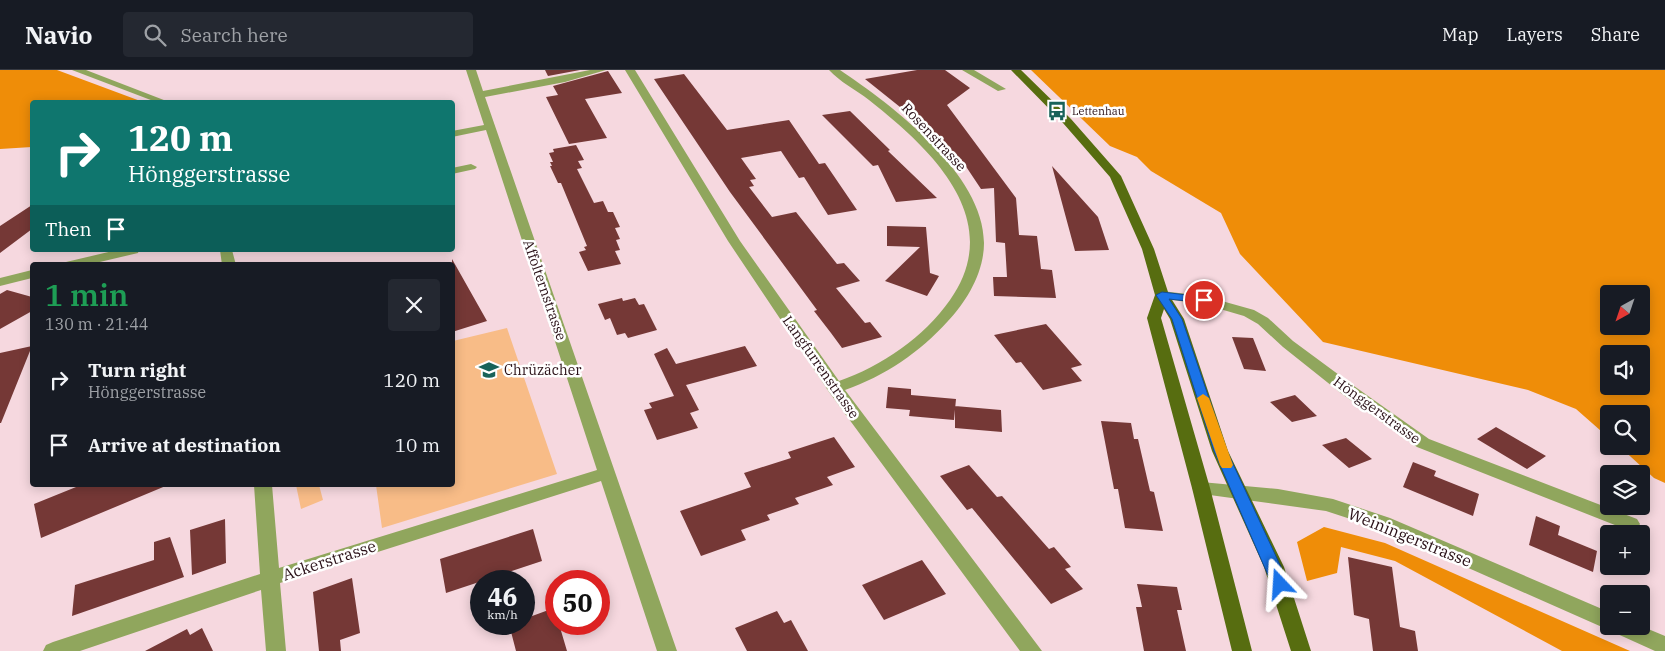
<!DOCTYPE html>
<meta charset="utf-8">
<style>
:root{--surface:#171b24;--page:#242831;--text:#f1f3f6;--muted:#9ea1a6;--line:#363941}
body{margin:0;font-family:"IBM Plex Serif",serif;background:var(--page);color:var(--text);height:100vh;display:flex;flex-direction:column;font-size:19px;white-space:nowrap}
*{box-sizing:border-box;margin:0}
p{font-size:16px;color:var(--muted)}
.icon{flex:none;width:28px;height:28px;fill:none;stroke:currentColor;stroke-width:2;stroke-linecap:round;stroke-linejoin:round}
.map{position:relative;flex:1;overflow:hidden}
.panel{position:absolute;left:30px;top:192px;width:425px;height:225px;display:flex;flex-direction:column;background:var(--surface);border-radius:5px;box-shadow:0 2px 12px #0003}
.panel>*{flex:none}
.top-card{position:absolute;left:30px;top:30px;width:425px;height:152px;border-radius:5px;box-shadow:0 2px 12px #0003;background:#0f766e;color:#fff;overflow:hidden}
.needle{width:32px;rotate:220deg}
.fabs{position:absolute;left:1600px;top:215px;display:grid;gap:10px}
.fabs a{display:grid;place-items:center;width:50px;height:50px;border-radius:5px;background:var(--surface);box-shadow:0 2px 12px #0003;font-size:25px}
.speed{position:absolute;left:470px;top:500px;display:flex;gap:10px;font-size:25px;font-weight:700;text-align:center}
.speed>*{display:grid;place-content:center;width:65px;height:65px;border-radius:50%;background:var(--surface);box-shadow:0 2px 12px #0003;line-height:1}
.speed small{font-size:12px;font-weight:400}
.speed .limit{border:8px solid #d22;background:#fff;color:#111}
.pin{position:absolute;display:grid;place-items:center;width:42px;height:42px;color:#fff;margin:-21px;border:2px solid #fff;border-radius:50%;box-shadow:0 1px 5px #0007}
.me{position:absolute;width:55px;margin:-28px;rotate:340deg;stroke-linejoin:round;filter:drop-shadow(0 0 4px #0008)}
.turn{display:flex;align-items:center;gap:18px;height:105px;padding:0 15px;font-size:22px}
.turn .icon{width:65px;height:65px;stroke-width:2.5}
.turn b{display:block;font-size:35px;line-height:42px}
.then{display:flex;align-items:center;height:48px;padding:0 15px;background:#0003;gap:10px;font-size:19px}
.round{display:grid;place-items:center;flex:none;width:52px;height:52px;border-radius:5px;background:var(--page)}
.head{display:flex;align-items:center;justify-content:space-between;height:85px;padding:0 15px}
h1{font-size:30px;font-weight:600;line-height:38px;color:#1e9e55}
ul{padding:0;list-style:none}
li{display:flex;align-items:center;gap:15px;height:65px;padding:0 15px}
li div{flex:1}
li b{display:block;font-size:19px}
li em{font-style:normal}
header{display:flex;align-items:center;gap:30px;box-sizing:border-box;height:70px;padding:0 25px;background:var(--surface);border-bottom:1px solid var(--line)}
header strong{font-size:24px}
nav{display:flex;gap:28px;margin-inline-start:auto;font-size:18px}
.search{width:350px;height:45px;background:var(--page);display:flex;align-items:center;gap:12px;box-sizing:border-box;padding:0 18px;border-radius:5px;color:var(--muted);font-size:19px}
.map>svg:first-child{display:block}
.green{fill:#f8bc87}
.forest{fill:#ef8d08;fill-rule:evenodd}
.building{fill:#753836}
.lines{fill:none;stroke-linecap:round;stroke-linejoin:round}
.minor{fill:#90a65d;fill-rule:evenodd}
.major{fill:#576d10;fill-rule:evenodd}
.route{fill:#1a73e8;stroke:#114b97}
.slow{fill:#f59e0b}
.labels{text-anchor:middle;dominant-baseline:central;stroke-width:5;stroke-linejoin:round;paint-order:stroke}
.far-poi-label{font-size:11px;fill:#2a1118;stroke:#fff;text-anchor:start}
.street-label{font-size:14px;fill:#2a1118;stroke:#fff}
.poi-label{font-size:14px;fill:#2a1118;stroke:#fff;text-anchor:start}
.near-street-label{font-size:16px;fill:#2a1118;stroke:#fff}
</style>
<header>
<strong>Navio</strong>
<div class="search"><svg class="icon" aria-label="search" viewBox="0 0 24 24"><circle cx="10" cy="10" r="6"/><path d="M15 15l6 6"/></svg>Search here</div>
<nav><a>Map</a><a>Layers</a><a>Share</a></nav>
</header>
<div class="map">
<svg width="1665" height="581" viewBox="0 0 1665 581">
<rect width="100%" height="100%" fill="#f6d8df"/>
<path class="green" d="M507 258 557 404 382 458 376 415H452L453 271Z
M296 415H319L323 430 301 439Z"/>
<path class="forest" d="M0 0H57L143 32H32V77L0 79Z
M1031 0H1665V413L1654 408 1619 376H1641V344H1609V368L1576 339 1528 320 1323 272 1240 184 1221 143 1151 101 1137 87 1110 76ZM1609 224H1641V256H1609ZM1609 284H1641V316H1609Z
M1324 457 1385 473 1630 581H1562L1395 491 1341 477 1337 503 1307 511 1297 472Z"/>
<path class="building" d="M545 0H580L548 6Z
M917 0H945L970 18 947 35 1016 128 1019 165 1037 166 1041 199 1052 200 1056 228 994 226 993 207H1007L1005 173 996 172 994 118 981 119 961 89 956 90 935 65 865 9Z
M608 1 622 23 585 29 607 68 569 74 546 27 558 25 553 16Z
M684 4 727 60 789 50 819 94 825 93 857 140 828 145 804 107 799 108 781 81 741 88 756 109 750 110 754 116 749 117 772 147 796 142 837 194 844 193 860 211 836 218 865 253 870 252 882 267 842 278 831 263 814 241 817 240 730 122 654 9Z
M850 41 890 80 888 81 937 128 896 132 878 95 873 96 822 45Z
M576 75 584 90 578 91 582 98 577 99 594 133 603 131 608 142H613L620 157 615 158 620 169 616 170 620 180 615 181 621 194 588 201 579 182 586 180 584 177 587 176 561 113H558L550 96H552L550 92H553L549 83 554 82 553 79Z
M1052 96 1098 147 1109 180 1075 181Z
M32 135V159L0 183V156Z
M887 156 926 157 930 203 939 206 927 226 885 211 920 177 887 176Z
M452 189 487 251 452 262Z
M7 220 32 227V241L0 259V224Z
M622 228 623 231 635 228 639 235 644 234 657 260 628 268 625 263 617 265 610 248 605 250 598 234Z
M1046 254 1082 295 1071 298 1082 311 1043 320 1021 292 1016 293 994 265Z
M1232 267 1253 268 1266 301 1244 299Z
M32 276 1 353H0V283Z
M745 276 757 296 686 315 699 340 690 343 698 358 657 370 644 340 652 338 649 333 674 326 654 284 667 278 676 294Z
M888 317 911 319V325L956 329 954 350 909 346 910 340 886 338Z
M1295 325 1317 346 1292 352 1270 332Z
M955 336 1001 340 1002 362 955 358Z
M1101 351 1131 353 1134 369H1138L1150 421 1154 422 1163 461 1125 458 1118 419H1114Z
M1496 357 1546 386 1527 399 1477 369Z
M834 367 855 397 827 407 833 415 795 428 799 434 767 445 770 450 741 460 746 470 701 486 680 441 751 417 744 403 791 388 788 382Z
M1346 368 1372 389 1349 398 1322 375Z
M1413 392 1436 401 1434 406 1479 424 1473 446 1403 417Z
M969 395 997 427 1002 426 1049 479 1054 477 1071 497 1065 499 1083 519 1051 534 972 438 967 440 940 406Z
M81 415H168L41 468 34 434Z
M1536 446 1560 456 1558 465 1597 481 1593 502 1529 475Z
M225 449 226 493 192 505 190 460Z
M533 459 542 491 446 523 440 489Z
M170 467 184 507 72 546 75 515 154 490V472Z
M1348 487 1392 497 1400 557 1415 561 1418 581H1373L1369 549 1354 545Z
M922 490 946 524 884 550 862 515Z
M352 508 360 563 340 570 341 581H319L313 522Z
M1137 514 1177 517 1182 540H1177L1186 581H1144L1136 537H1142Z
M554 538 556 554H559L567 581H516L509 554H524V549Z
M777 541 784 553 791 550 808 581H747L735 558Z
M202 558 213 581H145L187 559 190 565Z"/>
<g class="lines">
<path class="minor" d="M72 0H86L169 32H156Z
M466 0H476L483 21 590 0H606L565 12 485 27 677 581H657L601 411 280 513 286 581H266L261 520 80 581H43L46 575 53 572 260 504 254 415H272L279 498 597 400 486 60 452 67V61L484 55Z
M625 0H635L740 171 839 311C882 296 924 267 950 230 1007 149 930 78 869 30 856 20 840 12 829 0H840C892 35 984 104 984 173 984 202 967 231 948 251 920 282 885 306 845 320L1042 581H1020L829 322 728 171Z
M962 0H974L1006 19 998 21Z
M471 94 477 97 475 99 452 104V98Z
M117 180H139L138 183 87 195H64L66 192Z
M220 180H232L236 195H222Z
M32 200V208L0 216V208Z
M1162 221 1204 226 1254 240 1268 248 1293 271 1354 316 1429 369 1637 449 1640 454 1637 459 1631 461 1625 459 1417 377 1342 324 1283 277 1258 254 1244 246 1203 234 1157 228 1155 225Z
M1201 412 1278 419 1333 429 1390 448 1609 542V556H1641L1665 566V581H1655L1613 562 1611 559 1602 557 1378 458 1326 441 1195 423 1192 418 1195 413Z"/>
<path class="major" d="M1011 0H1021L1071 49 1121 106 1154 179 1169 225 1184 249 1228 381 1284 497 1311 581H1291L1264 497 1212 381 1170 249 1164 239 1161 248 1210 418 1252 581H1232L1192 418 1147 248 1155 225 1142 179 1110 107 1063 53Z"/>
</g>
<path class="route" d="M1162 222 1204 227 1209 230 1204 233 1169 229 1182 249 1227 381 1281 497 1287 514 1285 519 1280 521 1274 519 1214 381 1172 249 1156 225Z"/>
<path class="slow" d="M1203 324 1209 328 1233 395 1231 398H1222L1220 395 1197 328Z"/>
<defs>
<symbol id="bus-bare" viewBox="-9 -9 18 18"><path d="M-5-6H5V4H4V6H2V4H-2V6H-4V4H-5ZM-3.5-4V0h7V-4ZM-3.5 1.2v1.5H-2V1.2ZM2 1.2v1.5H3.5V1.2Z" fill="#186259" stroke="#fff" stroke-width="2.5" paint-order="stroke"/></symbol>
<symbol id="school-bare" viewBox="-9 -9 18 18"><path d="M0-5L7-2L0 1L-7-2ZM-4 1L0 2.5L4 1V4Q0 6-4 4Z" fill="#186259" stroke="#fff" stroke-width="2.5" paint-order="stroke"/></symbol>
</defs>
<g fill-rule="evenodd">
<use href="#bus-bare" x="1043" y="27" width="28" height="28"/>
<use href="#school-bare" x="475" y="286" width="28" height="28"/>
</g>
<g class="labels">
<g class="far-poi-label">
<text x="1072" y="41">Lettenhau</text>
</g>
<g class="street-label">
<text transform="translate(934 67) rotate(47)">Rosenstrasse</text>
<text transform="translate(545 220) rotate(71)">Affolternstrasse</text>
<text transform="translate(821 297) rotate(55)">Langfurrenstrasse</text>
<text transform="translate(1377 340) rotate(36)">Hönggerstrasse</text>
</g>
<g class="poi-label">
<text x="504" y="300">Chrüzächer</text>
</g>
<g class="near-street-label">
<text transform="translate(1410 467) rotate(22)">Weiningerstrasse</text>
<text transform="translate(329 490) rotate(-18)">Ackerstrasse</text>
</g>
</g>
</svg>
<div class="fabs">
<a><svg class="needle" viewBox="-14 -14 28 28"><path d="M0-13l5 13h-10z" fill="#e53935"/><path d="M0 13l5-13h-10z" fill="#9ea1a6"/></svg></a>
<a><svg class="icon" aria-label="sound" viewBox="0 0 24 24"><path d="M4 9h4l5-4v14l-5-4H4zM17 9q2 3 0 6"/></svg></a>
<a><svg class="icon" aria-label="search" viewBox="0 0 24 24"><circle cx="10" cy="10" r="6"/><path d="M15 15l6 6"/></svg></a>
<a><svg class="icon" aria-label="layers" viewBox="0 0 24 24"><path d="M12 4l9 5-9 5-9-5zM3 14l9 5 9-5"/></svg></a>
<a>+</a>
<a>−</a>
</div>
<div class="speed"><div>46<small>km/h</small></div><div class="limit">50</div></div>
<div class="pin" style="left:1204px;top:230px;background:#d93025"><svg class="icon" aria-label="arrive" viewBox="0 0 24 24"><path d="M6 21V4h12l-3 4 3 4H6"/></svg></div>
<svg class="me" style="left:1280px;top:514px" viewBox="-20 -20 40 40"><path d="M0-17L14 15 0 8-14 15z" fill="#1a73e8" stroke="#fff" stroke-width="4"/></svg>
<div class="top-card">
<div class="turn"><svg class="icon" aria-label="right" viewBox="0 0 24 24"><path d="M7 20v-9h11M14 6l5 5-5 5"/></svg><div><b>120 m</b>Hönggerstrasse</div></div>
<div class="then">Then<svg class="icon" aria-label="arrive" viewBox="0 0 24 24"><path d="M6 21V4h12l-3 4 3 4H6"/></svg></div>
</div>
<section class="panel">
<div class="head"><div><h1>1 min</h1><p>130 m · 21:44</p></div><a class="round"><svg class="icon" aria-label="close" viewBox="0 0 24 24"><path d="M6 6l12 12M18 6L6 18"/></svg></a></div>
<ul>
<li><svg class="icon" aria-label="right" viewBox="0 0 24 24"><path d="M7 20v-9h11M14 6l5 5-5 5"/></svg><div><b>Turn right</b><p>Hönggerstrasse</p></div><em>120 m</em></li>
<li><svg class="icon" aria-label="arrive" viewBox="0 0 24 24"><path d="M6 21V4h12l-3 4 3 4H6"/></svg><div><b>Arrive at destination</b></div><em>10 m</em></li>
</ul>
</section>
</div>
